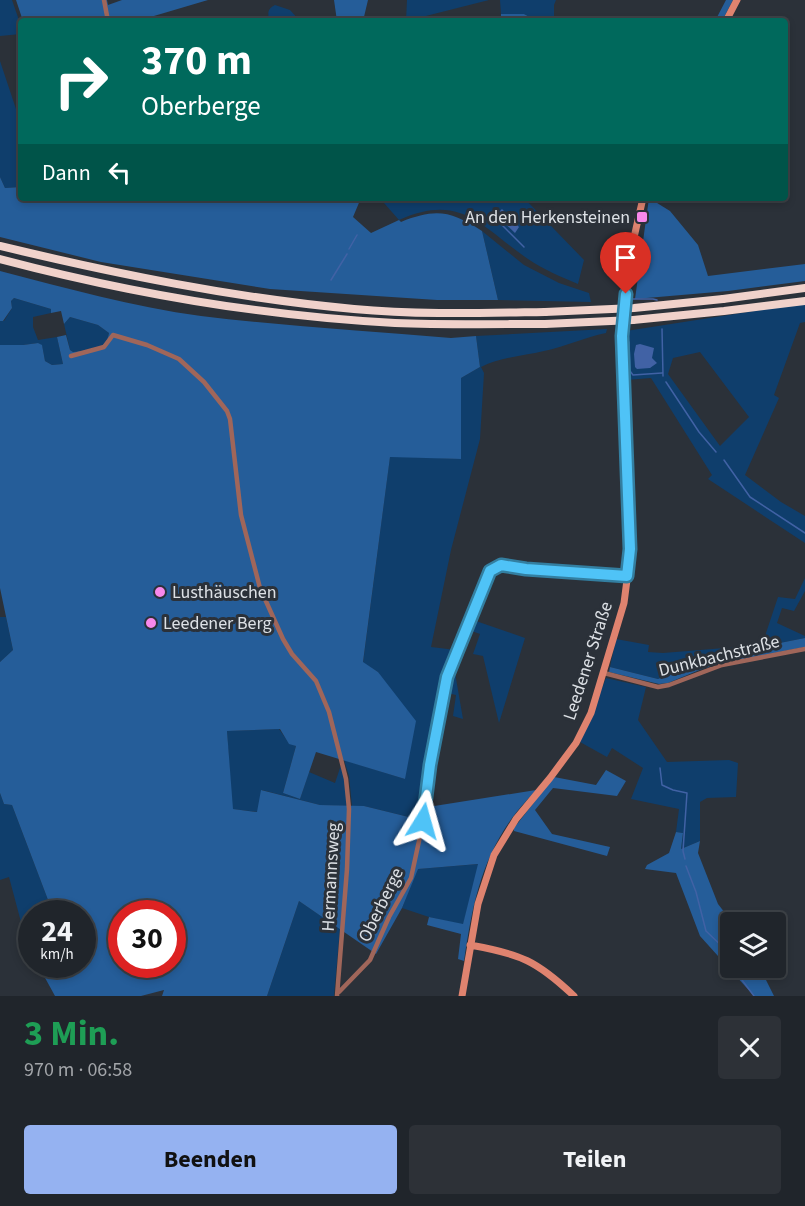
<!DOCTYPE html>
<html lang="de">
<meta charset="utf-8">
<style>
:root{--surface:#20252b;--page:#2d3137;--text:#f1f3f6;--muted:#a2a5a9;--line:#3d4247;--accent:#95b2f1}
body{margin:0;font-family:"Source Sans 3",sans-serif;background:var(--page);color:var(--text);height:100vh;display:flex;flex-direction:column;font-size:22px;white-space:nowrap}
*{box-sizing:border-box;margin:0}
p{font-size:20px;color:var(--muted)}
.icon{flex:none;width:33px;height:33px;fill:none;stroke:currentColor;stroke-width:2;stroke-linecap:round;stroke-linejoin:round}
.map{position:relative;height:996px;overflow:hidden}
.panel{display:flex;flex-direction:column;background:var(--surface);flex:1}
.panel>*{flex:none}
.hud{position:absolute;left:18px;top:18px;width:770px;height:183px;border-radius:6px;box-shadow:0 3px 9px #0003,0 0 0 2px var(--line);background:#00695c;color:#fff;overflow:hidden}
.buttons{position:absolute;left:720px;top:912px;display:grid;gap:12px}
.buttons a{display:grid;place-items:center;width:66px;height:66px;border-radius:6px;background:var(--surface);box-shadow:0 3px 9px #0003,0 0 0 2px var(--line);font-size:30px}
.speed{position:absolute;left:18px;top:900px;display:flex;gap:12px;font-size:30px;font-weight:700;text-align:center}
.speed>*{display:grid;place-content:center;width:78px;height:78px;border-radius:50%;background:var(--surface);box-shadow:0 3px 9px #0003,0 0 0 2px var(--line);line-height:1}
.speed small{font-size:15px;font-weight:400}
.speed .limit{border:9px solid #d22;background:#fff;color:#111}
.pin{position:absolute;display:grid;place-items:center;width:51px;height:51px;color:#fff;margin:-62px -26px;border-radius:50% 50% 50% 0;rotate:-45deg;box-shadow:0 0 6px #0007}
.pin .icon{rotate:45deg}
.me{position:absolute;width:66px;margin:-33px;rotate:8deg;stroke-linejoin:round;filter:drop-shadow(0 0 4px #0008)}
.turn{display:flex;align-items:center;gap:21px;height:126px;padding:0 24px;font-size:27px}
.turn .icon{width:78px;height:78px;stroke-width:2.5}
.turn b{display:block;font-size:42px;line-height:51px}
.then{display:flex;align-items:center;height:57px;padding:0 24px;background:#0003;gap:12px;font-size:22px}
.round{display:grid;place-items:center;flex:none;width:63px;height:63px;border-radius:6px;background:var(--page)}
.headline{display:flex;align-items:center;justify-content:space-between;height:102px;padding:0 24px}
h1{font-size:36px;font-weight:700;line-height:45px;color:#1e9e55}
.action{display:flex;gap:12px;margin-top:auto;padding:12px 24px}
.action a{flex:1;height:69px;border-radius:6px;background:var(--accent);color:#111;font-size:24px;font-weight:700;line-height:69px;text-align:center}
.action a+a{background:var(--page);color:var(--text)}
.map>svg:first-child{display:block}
.green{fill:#0f3e6c;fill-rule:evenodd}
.forest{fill:#255d99;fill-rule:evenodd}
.water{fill:#4162a5}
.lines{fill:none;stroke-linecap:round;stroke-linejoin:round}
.stream{stroke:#4162a5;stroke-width:1.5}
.street{stroke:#a0665a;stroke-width:4.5}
.secondary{stroke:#df836f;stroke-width:7}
.highway{stroke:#f0d2cb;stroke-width:8}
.highway-bridge{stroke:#f0d2cb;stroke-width:8}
.route-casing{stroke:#337fa1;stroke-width:15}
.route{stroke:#4fc3f7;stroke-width:10}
.poi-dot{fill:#f888eb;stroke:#2b3139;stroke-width:2}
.labels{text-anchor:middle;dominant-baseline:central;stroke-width:6;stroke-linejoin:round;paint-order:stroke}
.poi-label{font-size:18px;fill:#dde1e6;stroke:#2b3139;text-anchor:start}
.street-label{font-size:18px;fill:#dde1e6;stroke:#2b3139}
</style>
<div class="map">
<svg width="805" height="996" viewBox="0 0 805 996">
<rect width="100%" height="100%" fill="#2b3139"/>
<path class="green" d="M0 0H12L21 26V34L0 36Z
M407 0H489L406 21Z
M500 0H556L554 5V21H537L524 14H501Z
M275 5 290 10 300 21H269C268 13 267 9 275 5Z
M0 61 21 124V187L5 188 0 177Z
M394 198H524L584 260 578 284C561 277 543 269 528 259 481 227 462 192 399 220L384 203Z
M482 231 524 265 559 283 589 293 591 302 498 300Z
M14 298 51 309V313L33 317V327L38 340 57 337 63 364 52 365 45 361 42 346 38 343 23 345H0V321H4L12 308 11 301Z
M805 303V322L800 323 774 395 779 398 745 475 781 502 805 516V543L708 479 712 475 651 378 627 380 626 331ZM700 352 749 417 720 446 668 374 673 358Z
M70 317 98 325 109 333C106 351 89 350 73 352L70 350 64 324Z
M607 329 606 333C585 337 565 347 544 351 523 356 500 357 481 367L484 373 480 439 451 550 431 647 456 650 444 682 421 820 364 806H352L349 776 344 760 405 779 378 672 363 663 390 456 461 459V378L480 367 476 336Z
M805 578V591L794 611 782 608 777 623 805 636V638L704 658 658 679 610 667 616 639 649 645 648 652 663 653 762 645 778 597 795 599Z
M0 617H6L13 650 0 662Z
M473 620 525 638 499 723 483 656 473 654 480 634 469 630Z
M454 667 463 719 453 716 456 695 447 693Z
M606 678 646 687 638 720 667 762 729 760 738 763 736 797 707 798 700 802V841L681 849 683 833 676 832 679 809 631 799 643 768 612 748 607 757 580 742Z
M279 729 289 743 296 746 283 793 300 799 309 772 335 783 341 765 344 777 348 806 320 805 262 790 258 812 232 809 227 731Z
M0 793 4 804 12 805 53 913 32 914 31 933 25 937 9 877 0 880Z
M479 864 463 925 429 917 402 908 417 869Z
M299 901 340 929 334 996H267Z"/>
<path class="forest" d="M16 0H107L108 5 122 0H208L137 21H23Z
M334 0H368L363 21H337Z
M726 0H733L722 21H715Z
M501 14H524L537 21H501Z
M0 177 5 188 21 187V198H361L353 217 371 233 399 220 401 222C436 208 451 211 482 231L498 300H437L270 289 101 262 0 237Z
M649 198 670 211 698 245 708 276 805 264V281L728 291 635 299Z
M0 271C66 288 133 307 201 316 284 326 368 331 451 338L476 336 480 367 461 378V459L390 457 363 662 378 672 416 721 405 779 316 752 300 799 283 793 296 746 289 744 280 729 227 731 233 809 257 812 261 790 320 805 364 806 425 821 428 807 536 790C528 799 519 808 512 818 480 863 472 908 464 961L458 959 461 934 427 925 429 917 463 924 478 864 418 869 402 908 376 954 299 901 267 996H162L164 990 141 996H55L38 965H50L52 968 58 965 82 964V914L53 913 12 805 4 804 0 793V662L13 650 0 588V345H23L38 343 42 345 45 361 52 365 63 364 57 337 66 335 70 350 73 352C89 350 106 351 109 333L98 325 70 317 64 324 61 311 51 313V309L14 298 11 301 12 308 3 321H0ZM122 914H172V964H122Z
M805 638V647L723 663 702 669 668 683 659 684 609 672 610 667 658 679 704 658Z
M606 770 626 781 617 796 553 788 535 810 552 834 610 847 607 856 514 831V828L554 777 596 785Z
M676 832 683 833 681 849 700 841 698 853 718 904 732 922 730 968H760L774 996H754L700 936 676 873 645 869 647 865 669 853Z"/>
<path class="water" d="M502 209 519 227 515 233 496 215Z
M640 344 654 348 652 358 657 363 650 368 637 369 635 367 634 354 636 345Z"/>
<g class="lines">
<path class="stream" d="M493 216 524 247
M349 249 357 235
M331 280 347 254
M631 299H653L657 300
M662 329 663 376
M629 342 630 371 633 375 662 373
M666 382 699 432 716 452
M724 460 750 497 805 533
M660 768 662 785 673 790 687 793 683 851 685 859
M686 866 696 892 706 931 730 954
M736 968 742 980 754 996"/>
<path class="street" d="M104 0 108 21
M71 356 104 347 113 335 147 345 179 359 204 382 227 411 230 419 241 515 260 588 283 639 292 654 316 681 329 712 346 779 349 809 347 869 337 996
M604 673 658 687 669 685 722 665 805 649
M339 992 370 960 389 917 411 878 427 804 430 765 447 677 490 571 501 565 526 569 627 576"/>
<path class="secondary" d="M726 21 737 0
M470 945C521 954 537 961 574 996
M462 996 478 904 494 855 516 819 550 778 576 743 591 713 624 603 631 549 622 335 630 255 643 198"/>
<path class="highway" d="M0 246C117 274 234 298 354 309 417 315 482 313 545 312
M0 259C129 293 262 316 395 323 445 325 495 324 545 324
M723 299 805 288
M633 320 724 311 805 301"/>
<path class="highway-bridge" d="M545 312 634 308 723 299
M545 324 633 320"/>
</g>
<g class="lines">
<defs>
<path id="route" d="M423 821 430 765 447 677 490 571 501 565 526 569 627 576 630 549 622 336 626 294"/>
</defs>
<use href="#route" class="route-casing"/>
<use href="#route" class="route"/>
</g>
<g class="poi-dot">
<rect x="636" y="211" width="12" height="12" rx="3"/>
<circle cx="160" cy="592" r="6"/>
<circle cx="151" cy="623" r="6"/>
</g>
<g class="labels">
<g class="poi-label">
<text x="630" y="217" text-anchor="end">An den Herkensteinen</text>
<text x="172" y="592">Lusthäuschen</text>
<text x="163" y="623">Leedener Berg</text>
</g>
<g class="street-label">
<text transform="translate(719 656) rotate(-14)">Dunkbachstraße</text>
<text transform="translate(588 661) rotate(-72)">Leedener Straße</text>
<text transform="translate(331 877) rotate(-87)">Hermannsweg</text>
<text transform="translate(381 905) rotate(-64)">Oberberge</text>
</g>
</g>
</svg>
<div class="buttons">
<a><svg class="icon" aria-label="layers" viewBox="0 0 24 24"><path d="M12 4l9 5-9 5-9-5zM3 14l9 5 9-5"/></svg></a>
</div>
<div class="speed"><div>24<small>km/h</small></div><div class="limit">30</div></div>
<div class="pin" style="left:626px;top:294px;background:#d93025"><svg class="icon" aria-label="arrive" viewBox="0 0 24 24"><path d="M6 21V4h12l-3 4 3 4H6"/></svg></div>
<svg class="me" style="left:423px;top:821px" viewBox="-20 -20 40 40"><path d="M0-17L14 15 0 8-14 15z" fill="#4fc3f7" stroke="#fff" stroke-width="4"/></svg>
<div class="hud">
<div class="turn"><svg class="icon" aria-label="right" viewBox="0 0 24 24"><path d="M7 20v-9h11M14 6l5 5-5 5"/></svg><div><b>370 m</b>Oberberge</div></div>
<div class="then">Dann<svg class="icon" aria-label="left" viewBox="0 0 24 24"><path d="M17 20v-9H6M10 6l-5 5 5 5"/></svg></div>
</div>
</div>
<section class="panel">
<div class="headline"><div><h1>3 Min.</h1><p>970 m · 06:58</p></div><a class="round"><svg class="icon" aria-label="close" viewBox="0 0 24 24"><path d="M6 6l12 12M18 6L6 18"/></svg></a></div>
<div class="action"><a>Beenden</a><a>Teilen</a></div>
</section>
